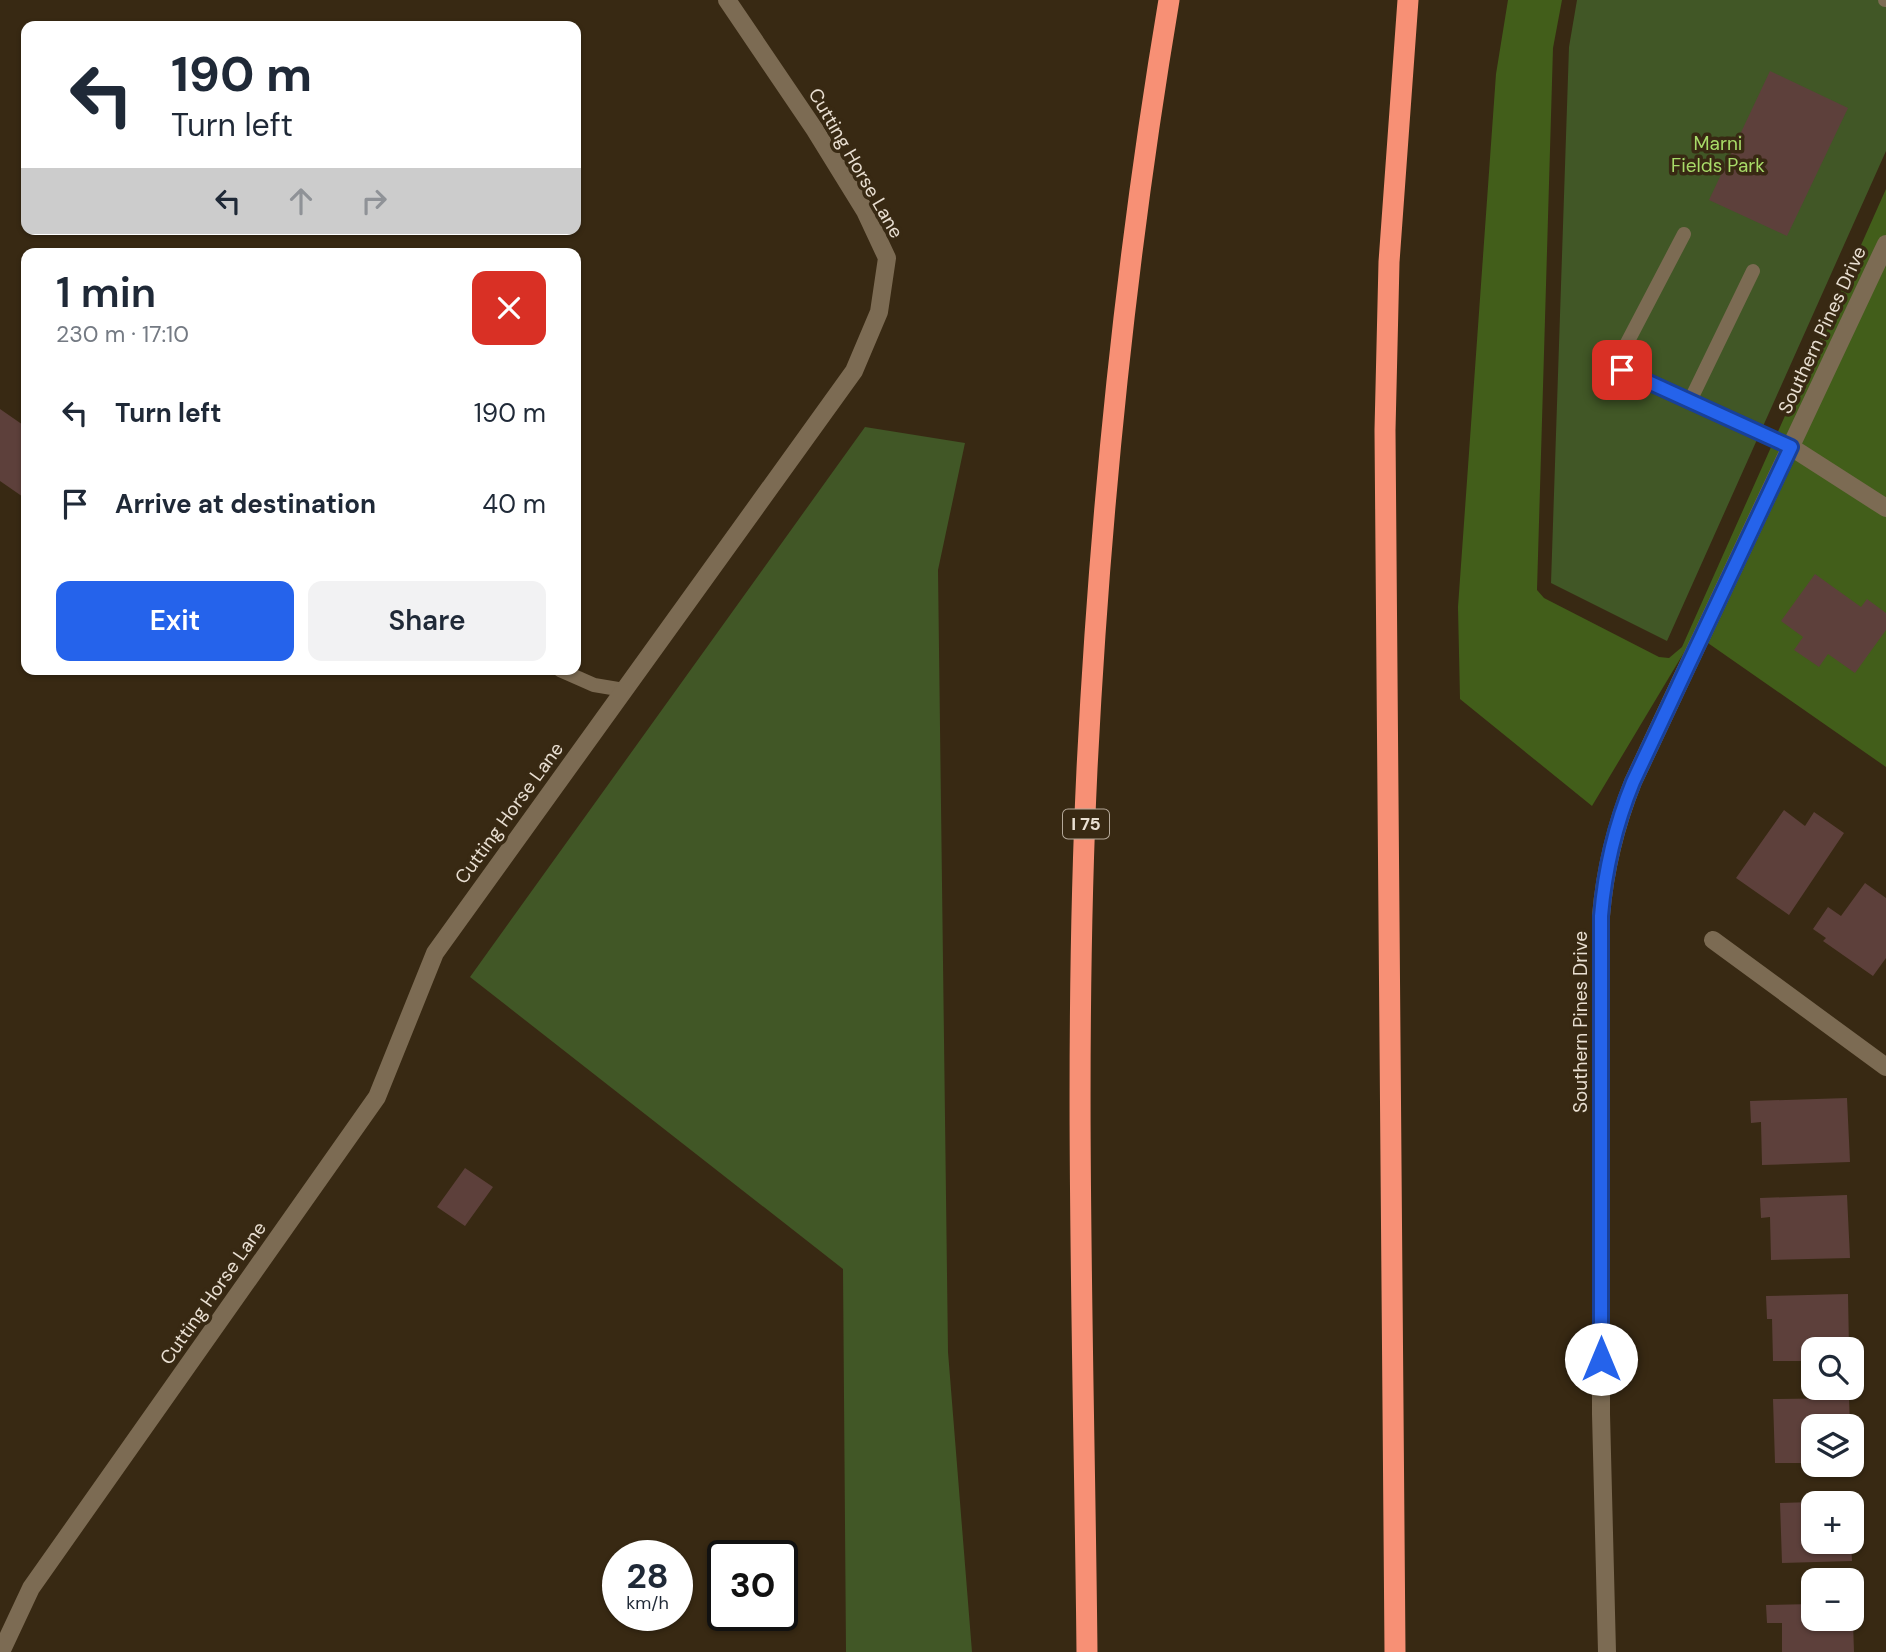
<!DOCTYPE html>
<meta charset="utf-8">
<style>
:root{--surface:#fff;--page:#f2f2f3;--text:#1f2937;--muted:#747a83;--accent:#2563eb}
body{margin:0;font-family:"DM Sans",sans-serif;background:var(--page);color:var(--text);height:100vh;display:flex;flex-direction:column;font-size:26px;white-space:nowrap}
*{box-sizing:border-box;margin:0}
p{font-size:23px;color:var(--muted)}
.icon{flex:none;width:38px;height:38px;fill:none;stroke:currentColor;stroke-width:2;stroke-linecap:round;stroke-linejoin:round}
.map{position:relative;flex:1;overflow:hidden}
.panel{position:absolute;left:21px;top:248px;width:560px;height:427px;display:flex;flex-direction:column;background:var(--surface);border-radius:14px;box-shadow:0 2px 5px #0004}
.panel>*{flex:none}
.banner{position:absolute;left:21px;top:21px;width:560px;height:214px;border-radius:14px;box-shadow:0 2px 5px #0004;background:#fff;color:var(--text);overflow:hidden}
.controls{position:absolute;left:1801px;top:1337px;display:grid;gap:14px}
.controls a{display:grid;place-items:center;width:63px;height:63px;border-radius:14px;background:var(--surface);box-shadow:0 2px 5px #0004;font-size:35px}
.speed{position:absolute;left:602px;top:1540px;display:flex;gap:14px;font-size:35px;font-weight:700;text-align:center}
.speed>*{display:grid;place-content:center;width:91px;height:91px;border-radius:50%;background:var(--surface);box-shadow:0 2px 5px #0004;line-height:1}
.speed small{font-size:18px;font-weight:400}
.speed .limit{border:4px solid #111;border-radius:10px;background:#fff;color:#111}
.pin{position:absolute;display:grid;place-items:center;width:60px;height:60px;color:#fff;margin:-30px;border-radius:14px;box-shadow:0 4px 10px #0006}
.me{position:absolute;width:77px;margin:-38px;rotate:0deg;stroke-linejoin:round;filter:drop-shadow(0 0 5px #0008)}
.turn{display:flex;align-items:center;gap:24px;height:147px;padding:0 35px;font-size:32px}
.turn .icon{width:91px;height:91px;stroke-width:2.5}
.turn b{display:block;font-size:49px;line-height:60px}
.lanes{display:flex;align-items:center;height:66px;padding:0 35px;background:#0003;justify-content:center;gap:35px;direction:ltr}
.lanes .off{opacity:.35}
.round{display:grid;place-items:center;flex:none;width:74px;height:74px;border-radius:14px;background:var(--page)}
.headline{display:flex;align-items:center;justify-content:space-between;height:119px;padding:0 35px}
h1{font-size:42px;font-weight:600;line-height:52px}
.button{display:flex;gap:14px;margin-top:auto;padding:14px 35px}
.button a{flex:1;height:80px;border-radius:14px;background:var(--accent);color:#fff;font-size:28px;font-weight:600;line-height:80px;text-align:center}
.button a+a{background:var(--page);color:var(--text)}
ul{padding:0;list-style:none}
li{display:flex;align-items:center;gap:21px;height:91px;padding:0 35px}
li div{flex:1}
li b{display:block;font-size:26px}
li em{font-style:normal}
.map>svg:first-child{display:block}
.green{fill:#415726}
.forest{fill:#425e1a}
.building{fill:#5d403b}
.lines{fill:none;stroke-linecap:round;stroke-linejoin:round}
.service{stroke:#7c6b53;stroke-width:14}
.minor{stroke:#7c6b53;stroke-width:18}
.motorway{stroke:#f79075;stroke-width:21}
.route-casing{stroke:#184099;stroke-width:18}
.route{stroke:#2563eb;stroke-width:12}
.labels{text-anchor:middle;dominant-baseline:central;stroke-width:7;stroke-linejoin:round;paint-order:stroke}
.shield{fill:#382913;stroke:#b4a899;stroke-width:2}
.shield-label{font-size:18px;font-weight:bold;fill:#e9dfd2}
.park-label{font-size:19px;fill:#a8db68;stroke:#382913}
.street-label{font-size:19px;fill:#e9dfd2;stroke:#382913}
</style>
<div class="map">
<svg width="1886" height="1652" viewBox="0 0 1886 1652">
<rect width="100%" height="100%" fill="#382913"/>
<path class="green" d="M1577 0H1886V151L1667 641 1551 583 1569 47Z
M865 427 965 443 938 570 948 1352 972 1652H846L843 1269 470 977Z"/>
<path class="forest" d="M1508 0H1562L1553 48 1537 590 1544 598 1659 657 1669 658 1682 647 1886 189V767L1695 634 1592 806 1460 699 1458 607 1496 74Z"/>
<path class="building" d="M1770 71 1848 108 1787 236 1709 200Z
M0 409 26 427V499L0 481Z
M1815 574 1861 607 1867 599 1886 613V630L1855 673 1828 654 1819 667 1794 650 1803 637 1781 621Z
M1784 810 1805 826 1814 812 1844 833 1789 915 1736 878Z
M1865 883 1886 898V958L1873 976 1823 941 1826 938 1813 929 1828 907 1841 916Z
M1847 1098 1850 1162 1762 1165 1761 1122 1751 1123 1750 1101Z
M465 1168 493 1187 465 1226 437 1207Z
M1847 1195 1850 1258 1771 1260 1770 1217 1761 1218 1760 1198Z
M1848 1294 1849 1349H1813V1361H1773L1772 1319H1767L1766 1296Z
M1849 1398 1850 1426H1813V1463H1775L1773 1399Z
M1813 1502V1542H1851L1852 1561 1782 1563 1780 1503Z
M1852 1603H1861L1862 1622H1853L1854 1652H1782V1623H1767L1766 1605 1813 1604V1619H1852Z"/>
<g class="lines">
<path class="service" d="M1885 0H1886
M1684 234 1616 364 1622 370 1791 447
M1690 401 1753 271
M560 670 594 685 624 690"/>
<path class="minor" d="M1791 447 1886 508
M1713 940 1886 1067
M1 1652 31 1588 377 1097 435 953 854 371 879 312 887 258 865 211 815 130 727 0
M1607 1652 1601 1414V916C1605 868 1615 827 1633 782L1886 244"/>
<path class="motorway" d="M1087 1652C1084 1359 1073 1062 1087 769 1100 511 1126 255 1169 0
M1395 1652 1385 430 1389 262 1408 0"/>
</g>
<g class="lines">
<defs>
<path id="route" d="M1601 1359V916C1605 868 1615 826 1633 782L1791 447 1622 370"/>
</defs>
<use href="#route" class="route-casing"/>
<use href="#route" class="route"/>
</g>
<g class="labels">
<rect class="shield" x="1063" y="809.5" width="46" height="29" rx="5"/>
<g class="shield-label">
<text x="1086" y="824">I 75</text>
</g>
<g class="park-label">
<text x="1718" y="143">Marni<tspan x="1718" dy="22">Fields Park</tspan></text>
</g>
<g class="street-label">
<text transform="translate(856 163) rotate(60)">Cutting Horse Lane</text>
<text transform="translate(1822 330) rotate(-65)">Southern Pines Drive</text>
<text transform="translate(509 813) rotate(-54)">Cutting Horse Lane</text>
<text transform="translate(1580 1022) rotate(-90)">Southern Pines Drive</text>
<text transform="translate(213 1293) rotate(-55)">Cutting Horse Lane</text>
</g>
</g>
</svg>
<div class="controls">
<a><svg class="icon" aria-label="search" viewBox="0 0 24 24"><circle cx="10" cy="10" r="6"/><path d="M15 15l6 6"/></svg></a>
<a><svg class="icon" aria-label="layers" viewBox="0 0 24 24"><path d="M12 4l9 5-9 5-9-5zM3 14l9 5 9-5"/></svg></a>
<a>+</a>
<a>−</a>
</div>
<div class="speed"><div>28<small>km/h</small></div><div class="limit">30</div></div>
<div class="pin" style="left:1622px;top:370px;background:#d93025"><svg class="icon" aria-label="arrive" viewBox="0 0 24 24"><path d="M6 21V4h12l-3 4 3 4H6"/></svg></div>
<svg class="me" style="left:1601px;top:1359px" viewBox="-20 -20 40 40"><circle r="19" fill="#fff"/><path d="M0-13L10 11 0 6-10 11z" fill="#2563eb"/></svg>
<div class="banner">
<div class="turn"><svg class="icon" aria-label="left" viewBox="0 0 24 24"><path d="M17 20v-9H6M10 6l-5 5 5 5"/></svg><div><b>190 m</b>Turn left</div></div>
<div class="lanes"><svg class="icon" aria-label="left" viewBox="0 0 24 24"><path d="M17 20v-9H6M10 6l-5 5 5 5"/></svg><svg class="icon off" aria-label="ahead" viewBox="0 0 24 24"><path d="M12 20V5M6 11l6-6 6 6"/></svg><svg class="icon off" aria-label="right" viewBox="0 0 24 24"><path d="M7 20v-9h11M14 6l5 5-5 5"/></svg></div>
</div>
<section class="panel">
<div class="headline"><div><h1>1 min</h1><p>230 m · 17:10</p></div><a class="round" style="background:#d93025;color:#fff"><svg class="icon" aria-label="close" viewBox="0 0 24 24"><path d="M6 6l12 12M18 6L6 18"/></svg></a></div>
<ul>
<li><svg class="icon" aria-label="left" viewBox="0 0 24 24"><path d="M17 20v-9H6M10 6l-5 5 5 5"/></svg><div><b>Turn left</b></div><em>190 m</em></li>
<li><svg class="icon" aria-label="arrive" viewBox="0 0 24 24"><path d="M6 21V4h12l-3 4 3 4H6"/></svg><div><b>Arrive at destination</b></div><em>40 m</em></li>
</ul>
<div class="button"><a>Exit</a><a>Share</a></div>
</section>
</div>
